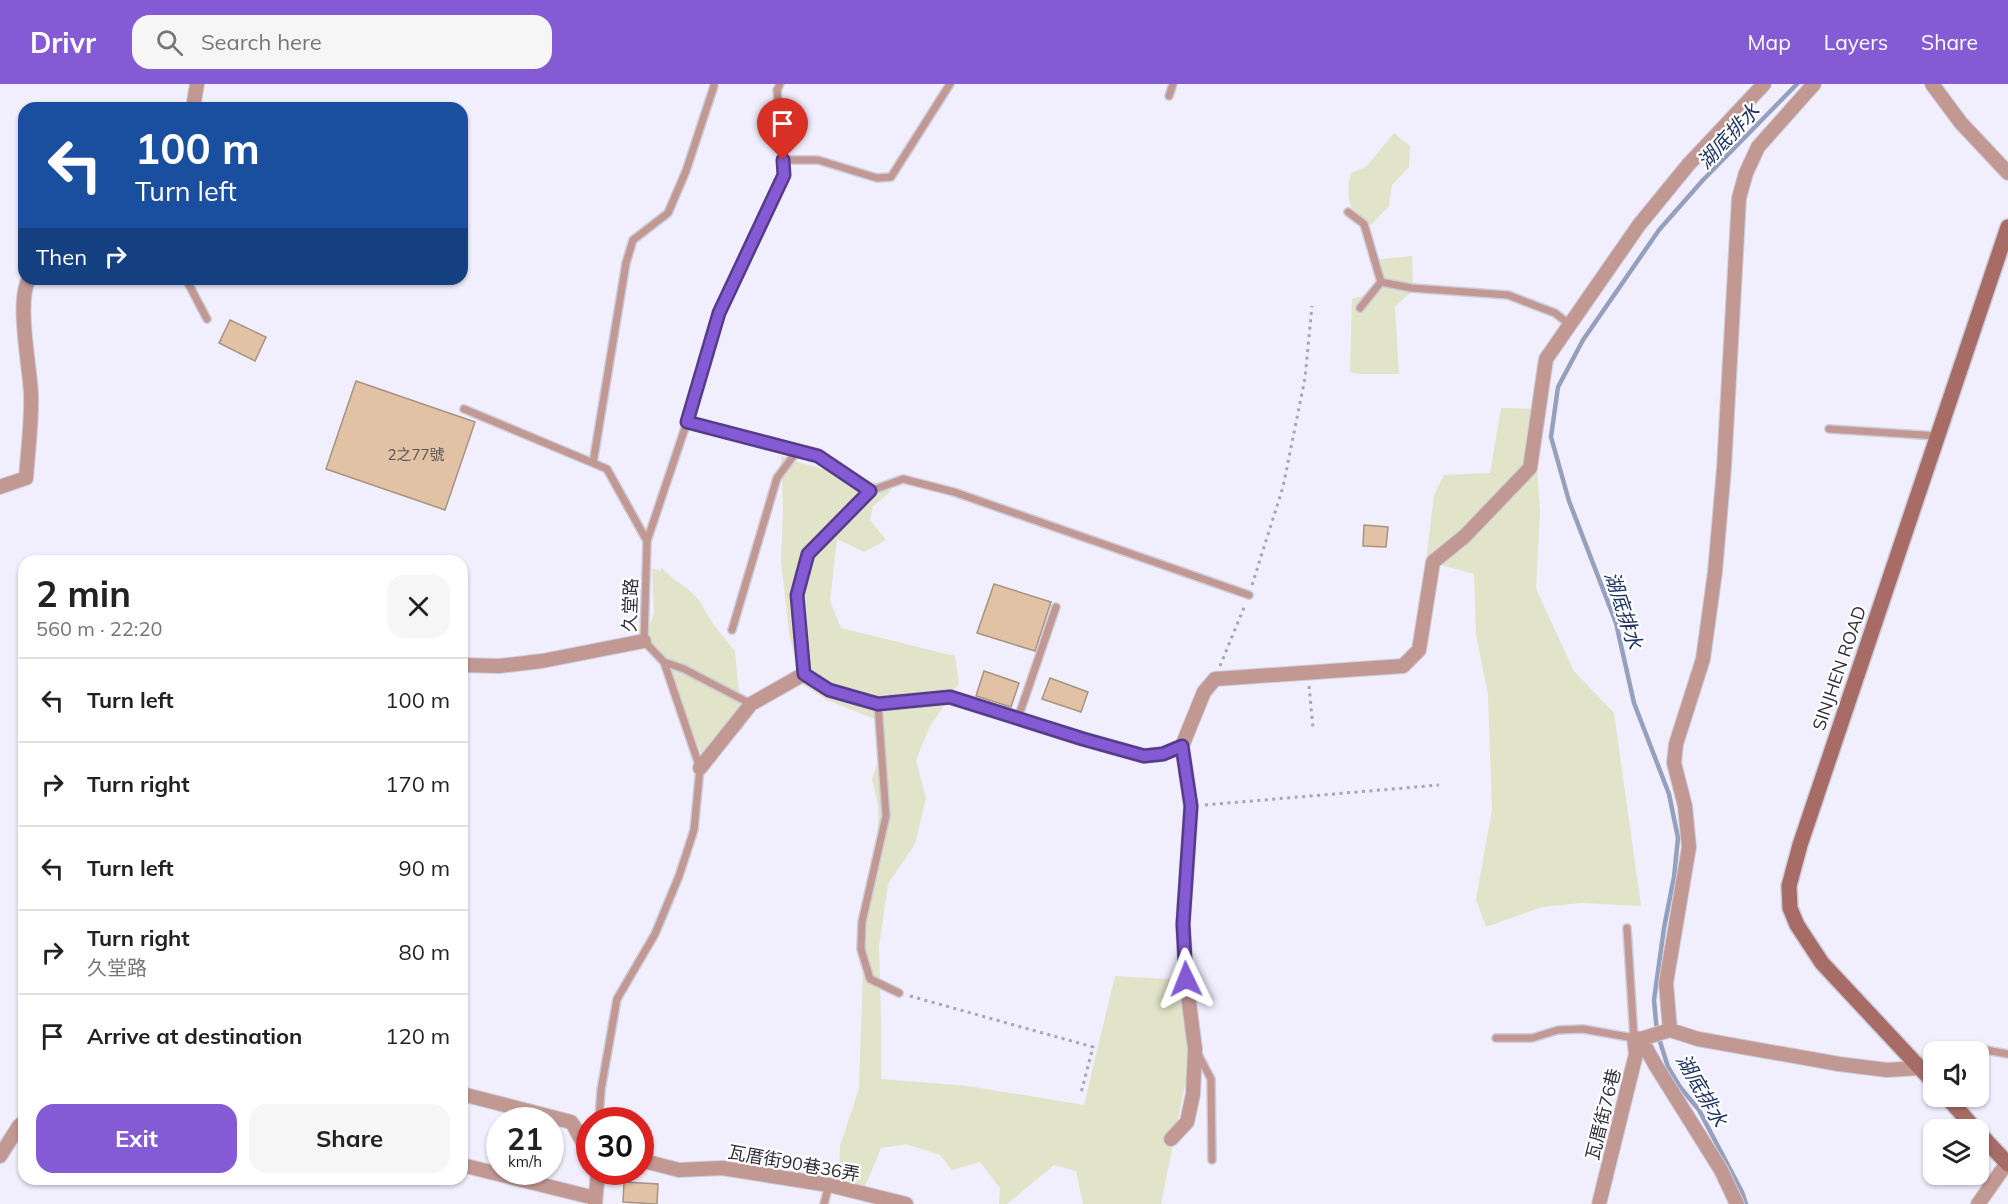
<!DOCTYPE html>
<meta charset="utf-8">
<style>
:root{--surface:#fff;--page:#f6f6f6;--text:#222;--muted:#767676;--line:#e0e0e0;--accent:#845bd5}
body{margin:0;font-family:Mulish,"Noto Sans TC",sans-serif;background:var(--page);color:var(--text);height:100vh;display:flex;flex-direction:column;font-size:22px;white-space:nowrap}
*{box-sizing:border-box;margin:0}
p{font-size:20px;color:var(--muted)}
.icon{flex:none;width:33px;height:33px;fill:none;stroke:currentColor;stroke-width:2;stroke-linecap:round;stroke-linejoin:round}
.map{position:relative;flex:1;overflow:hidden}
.drawer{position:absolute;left:18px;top:471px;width:450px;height:630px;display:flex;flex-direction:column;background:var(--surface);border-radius:18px;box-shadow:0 2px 4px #0004}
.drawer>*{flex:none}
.hud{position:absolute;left:18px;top:18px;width:450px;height:183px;border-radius:18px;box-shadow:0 2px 4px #0004;background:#1a4fa0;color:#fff;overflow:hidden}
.fabs{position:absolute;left:1923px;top:957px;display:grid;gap:12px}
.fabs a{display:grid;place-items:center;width:66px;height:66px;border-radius:12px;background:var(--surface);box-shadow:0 2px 4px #0004;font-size:30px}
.speed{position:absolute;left:486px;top:1023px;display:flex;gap:12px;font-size:30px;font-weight:700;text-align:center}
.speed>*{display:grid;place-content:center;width:78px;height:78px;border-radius:50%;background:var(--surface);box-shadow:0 2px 4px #0004;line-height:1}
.speed small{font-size:15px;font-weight:400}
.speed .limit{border:9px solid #d22;background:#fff;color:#111}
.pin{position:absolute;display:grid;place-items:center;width:51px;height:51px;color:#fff;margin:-62px -26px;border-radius:50% 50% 50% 0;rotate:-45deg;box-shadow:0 0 6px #0007}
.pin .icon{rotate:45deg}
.me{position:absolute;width:66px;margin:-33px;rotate:358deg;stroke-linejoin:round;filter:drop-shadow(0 0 4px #0008)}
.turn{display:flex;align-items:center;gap:21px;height:126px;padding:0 18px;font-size:27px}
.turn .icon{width:78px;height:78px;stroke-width:2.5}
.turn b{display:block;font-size:42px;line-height:51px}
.then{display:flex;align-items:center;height:57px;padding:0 18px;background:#0003;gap:12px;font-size:22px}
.round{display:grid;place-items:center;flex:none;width:63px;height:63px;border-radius:18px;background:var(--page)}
.headline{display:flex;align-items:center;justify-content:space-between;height:102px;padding:0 18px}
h1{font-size:36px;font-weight:700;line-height:45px}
.primary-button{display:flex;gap:12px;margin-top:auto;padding:12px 18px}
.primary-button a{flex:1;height:69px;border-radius:18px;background:var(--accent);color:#fff;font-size:24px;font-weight:700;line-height:69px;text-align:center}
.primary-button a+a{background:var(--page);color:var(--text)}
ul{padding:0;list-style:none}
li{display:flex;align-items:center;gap:18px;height:84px;padding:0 18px;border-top:2px solid var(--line)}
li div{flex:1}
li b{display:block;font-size:22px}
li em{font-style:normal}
header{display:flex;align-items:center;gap:36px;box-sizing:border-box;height:84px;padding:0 30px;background:var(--accent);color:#fff}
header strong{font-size:28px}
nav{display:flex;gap:33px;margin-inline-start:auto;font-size:21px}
.search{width:420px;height:54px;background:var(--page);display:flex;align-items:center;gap:15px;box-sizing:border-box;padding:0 21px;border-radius:18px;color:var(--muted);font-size:22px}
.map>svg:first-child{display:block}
.green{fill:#e1e4c8}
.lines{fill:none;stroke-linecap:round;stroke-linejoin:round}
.stream{stroke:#94a0bd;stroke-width:4.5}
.building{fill:#e2c2a4;stroke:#a69380;stroke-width:1.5}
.lane-casing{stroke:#ceccdb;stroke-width:10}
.street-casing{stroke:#ceccdb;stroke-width:16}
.secondary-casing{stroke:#ceccdb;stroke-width:18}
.path{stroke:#a9a6b4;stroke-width:3;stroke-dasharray:3 4.5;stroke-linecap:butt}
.lane{stroke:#c29893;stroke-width:7}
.street{stroke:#c29893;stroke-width:14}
.secondary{stroke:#a86c66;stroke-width:15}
.route-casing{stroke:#563b8a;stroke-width:15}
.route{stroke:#845bd5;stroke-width:10}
.labels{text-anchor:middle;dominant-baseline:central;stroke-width:4.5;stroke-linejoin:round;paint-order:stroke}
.number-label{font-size:15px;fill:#5d5454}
.street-label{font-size:18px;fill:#312f39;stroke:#fff}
.water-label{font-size:20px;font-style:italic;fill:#1e3562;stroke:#fff}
</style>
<header>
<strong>Drivr</strong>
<div class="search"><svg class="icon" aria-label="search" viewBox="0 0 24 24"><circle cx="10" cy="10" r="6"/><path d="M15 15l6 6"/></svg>Search here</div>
<nav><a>Map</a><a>Layers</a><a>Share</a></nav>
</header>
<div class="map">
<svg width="2008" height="1120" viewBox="0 0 2008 1120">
<rect width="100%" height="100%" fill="#f1eefe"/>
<path class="green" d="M1394 49 1410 62 1409 83 1392 101 1389 122 1371 141 1358 137C1348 121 1346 107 1351 89L1366 83Z
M1412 172 1413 206 1395 223 1399 290H1360L1350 288 1352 215 1378 207 1373 176Z
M1501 324 1547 325 1537 383 1540 428 1536 505 1574 587 1614 629 1641 822 1581 819 1542 823 1486 843 1476 815 1492 726 1488 611 1476 551 1474 490 1426 477 1434 411 1444 391 1490 389Z
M781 371 797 378 877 399 898 393 889 409 873 422 870 436 886 456 864 468 837 455 830 517 841 544 955 572 959 599 929 644 916 676 926 714 915 760 888 800 879 863 881 937V995L968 1002 1084 1021 1115 892 1183 896 1194 956 1161 1120H1083L1076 1087 1054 1081 1007 1120H999L1000 1104 980 1078 952 1086 940 1071 906 1060 881 1064 864 1105 839 1091 840 1062 859 1005 863 883 862 830 878 744V721L872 695 880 672 877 636 827 616 800 599 789 549 781 477 783 423Z
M652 484 660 487 662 484 671 493 688 505 699 516 714 541 735 567 742 639 744 643 719 668 705 678 664 579 644 557 654 529Z"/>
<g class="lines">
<path class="stream" d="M1746 1120 1742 1108 1699 1026 1680 1003 1668 983 1657 948 1654 916 1664 844 1674 793 1678 754 1669 710 1634 619 1616 539 1569 417 1551 353 1558 303 1583 256 1659 146 1703 96 1797 0"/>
</g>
<path class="building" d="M230 236 266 253 255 277 219 259Z
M356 297 475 338 445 426 326 385Z
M1364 441 1388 443 1386 463 1363 462Z
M994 500 1051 518 1035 567 977 549Z
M984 587 1019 599 1011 623 976 612Z
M1050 594 1088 608 1081 628 1042 615Z
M624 1098 658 1100 657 1120 623 1118Z"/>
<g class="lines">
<defs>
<path id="lane" d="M1169 12 1173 0
M783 76H818L877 94 891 93 950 0
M1348 128 1364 140 1381 198 1411 204 1508 211 1555 229 1569 240
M186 195 207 235
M1360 224 1381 198
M464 325 593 379 626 179 633 156 668 129 686 87 714 2
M687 338 797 367
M1829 345 1938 352
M593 379 607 385 647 457
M732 546 777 394 797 367 818 372 870 407 903 395 954 408 1249 511
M664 578 684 585 751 620
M804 590 797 511 808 470 870 407
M878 620 886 732 862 838 861 865 870 895 899 909
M1018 634 1056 523
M1496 954H1532L1558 946 1583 945 1634 954 1627 844
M1959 968 1970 963 2008 970
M1198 970 1211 995 1212 1076
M1920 984 1934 978
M599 1036 601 1006 617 915 655 850 679 792 694 746 700 684 664 578 644 557 647 457 687 338 719 229 784 91 777 6 780 0
M824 1120 829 1101"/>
<path id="street" d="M1932 0 1961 39 2008 89
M193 24 197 0
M0 403 26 394C28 366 32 338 31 310 30 283 16 217 29 195
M462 581 499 582 542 577 644 557
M700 684 751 620 804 590 829 606 878 620 950 613 1083 655 1144 672 1163 670 1182 662 1204 608 1215 595 1403 582 1419 566 1433 478 1465 452 1530 384 1546 275 1639 141 1688 81 1764 0
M1670 946 1666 899 1689 763 1685 722 1674 679 1676 660 1703 575 1715 488 1724 384 1739 114 1746 89 1758 63 1814 0
M1641 955 1656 982 1721 1086 1737 1120
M462 1010 571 1038C578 1046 580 1059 590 1064
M1171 1055 1187 1038 1193 1010 1195 965 1186 895 1183 840 1191 722 1182 662
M0 1072 19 1042 24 1038
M640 1076 679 1086 722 1084 829 1101 906 1120
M462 1081 595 1114
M595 1120 598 1088
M1599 1120 1636 970 1634 954 1641 955 1670 946 1698 955 1839 980 1887 986 1920 984
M1978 1120 2007 1079"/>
<path id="secondary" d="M1934 999 1822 879 1797 841 1790 824 1789 802 1800 761 2008 143
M1946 1012 1976 1046
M1978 1048 2008 1080"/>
</defs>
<use href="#lane" class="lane-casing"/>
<use href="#street" class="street-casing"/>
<use href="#secondary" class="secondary-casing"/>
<path class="path" d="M1252 501 1283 403 1305 294 1312 222
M1220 582 1245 521
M1309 602 1313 644
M1205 721 1439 701
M910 912 1093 963 1081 1009"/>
<use href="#lane" class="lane"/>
<use href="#street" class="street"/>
<use href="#secondary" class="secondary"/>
</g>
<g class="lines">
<defs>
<path id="route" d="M783 76 784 91 719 229 687 338 818 372 870 407 808 470 797 511 804 590 829 606 878 620 950 613 1083 655 1144 672 1163 670 1182 662 1191 722 1183 840 1186 895"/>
</defs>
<use href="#route" class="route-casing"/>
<use href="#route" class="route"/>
</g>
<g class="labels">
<g class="number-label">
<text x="416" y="370">2之77號</text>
</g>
<g class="street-label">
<text transform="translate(630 521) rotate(-88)">久堂路</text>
<text transform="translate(1839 584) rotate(-71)">SINJHEN ROAD</text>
<text transform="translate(1603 1030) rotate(-76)">瓦厝街76巷</text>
<text transform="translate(794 1079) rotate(10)">瓦厝街90巷36弄</text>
</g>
<g class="water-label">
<text transform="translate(1728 52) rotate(-47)">湖底排水</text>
<text transform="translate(1624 526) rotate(72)">湖底排水</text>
<text transform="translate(1702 1006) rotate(60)">湖底排水</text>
</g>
</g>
</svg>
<div class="fabs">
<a><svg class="icon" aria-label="sound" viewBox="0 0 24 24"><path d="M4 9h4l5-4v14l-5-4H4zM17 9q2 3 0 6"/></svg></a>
<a><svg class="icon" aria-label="layers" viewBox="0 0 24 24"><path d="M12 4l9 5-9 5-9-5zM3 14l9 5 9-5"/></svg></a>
</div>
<div class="speed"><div>21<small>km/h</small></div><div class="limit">30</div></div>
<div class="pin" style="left:783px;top:76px;background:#d93025"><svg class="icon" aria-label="arrive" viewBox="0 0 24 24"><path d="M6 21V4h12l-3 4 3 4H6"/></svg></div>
<svg class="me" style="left:1186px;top:895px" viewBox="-20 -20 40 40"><path d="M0-17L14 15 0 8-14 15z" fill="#845bd5" stroke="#fff" stroke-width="4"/></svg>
<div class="hud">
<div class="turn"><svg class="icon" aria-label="left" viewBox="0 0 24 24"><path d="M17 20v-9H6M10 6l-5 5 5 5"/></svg><div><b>100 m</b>Turn left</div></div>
<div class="then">Then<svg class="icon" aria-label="right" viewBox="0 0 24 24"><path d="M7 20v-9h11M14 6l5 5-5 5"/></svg></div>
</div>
<section class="drawer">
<div class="headline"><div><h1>2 min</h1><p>560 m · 22:20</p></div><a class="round"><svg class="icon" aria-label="close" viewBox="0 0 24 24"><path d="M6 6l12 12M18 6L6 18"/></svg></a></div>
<ul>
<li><svg class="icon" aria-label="left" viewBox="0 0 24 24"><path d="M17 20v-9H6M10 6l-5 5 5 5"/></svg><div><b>Turn left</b></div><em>100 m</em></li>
<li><svg class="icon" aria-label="right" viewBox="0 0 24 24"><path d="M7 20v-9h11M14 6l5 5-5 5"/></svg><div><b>Turn right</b></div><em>170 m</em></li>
<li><svg class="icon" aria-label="left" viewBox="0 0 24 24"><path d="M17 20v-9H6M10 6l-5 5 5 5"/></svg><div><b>Turn left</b></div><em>90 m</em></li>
<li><svg class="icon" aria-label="right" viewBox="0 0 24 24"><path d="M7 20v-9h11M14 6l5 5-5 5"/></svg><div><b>Turn right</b><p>久堂路</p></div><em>80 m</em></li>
<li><svg class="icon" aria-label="arrive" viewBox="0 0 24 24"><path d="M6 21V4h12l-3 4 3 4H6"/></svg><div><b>Arrive at destination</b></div><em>120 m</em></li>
</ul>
<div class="primary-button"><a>Exit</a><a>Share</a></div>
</section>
</div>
